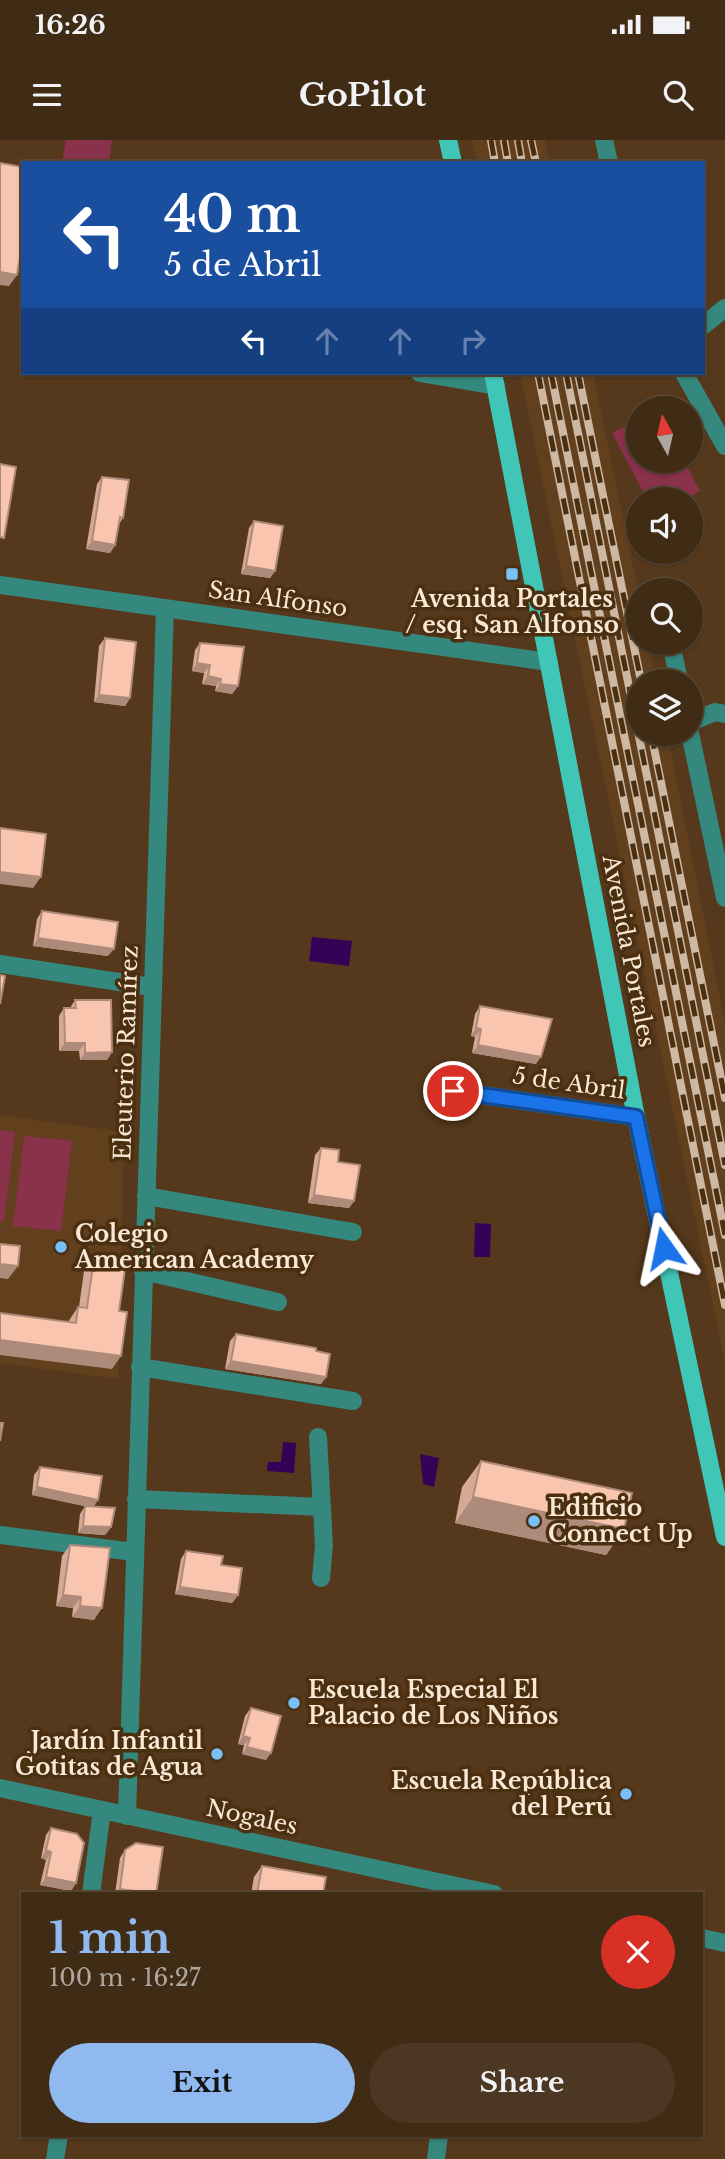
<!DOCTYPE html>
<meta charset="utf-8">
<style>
:root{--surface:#402b15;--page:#4b3722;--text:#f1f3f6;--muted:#aea7a0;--line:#594734;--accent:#90b9f0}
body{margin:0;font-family:"Libre Baskerville",serif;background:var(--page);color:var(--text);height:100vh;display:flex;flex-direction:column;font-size:26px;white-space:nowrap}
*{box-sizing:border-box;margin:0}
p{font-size:23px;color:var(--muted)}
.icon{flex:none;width:38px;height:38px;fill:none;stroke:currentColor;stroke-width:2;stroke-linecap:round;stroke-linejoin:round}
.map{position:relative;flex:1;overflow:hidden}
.details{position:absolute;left:21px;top:1752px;width:682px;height:245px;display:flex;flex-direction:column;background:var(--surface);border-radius:0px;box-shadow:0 2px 5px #0004,0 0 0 2px var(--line)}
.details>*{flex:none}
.banner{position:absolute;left:21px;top:21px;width:684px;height:214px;border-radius:0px;box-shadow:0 2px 5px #0004,0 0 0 2px var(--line);background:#1a4fa0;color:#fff;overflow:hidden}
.needle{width:46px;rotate:352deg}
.buttons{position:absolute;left:626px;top:256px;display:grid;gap:14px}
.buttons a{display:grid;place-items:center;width:77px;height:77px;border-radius:50%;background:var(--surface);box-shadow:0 2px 5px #0004,0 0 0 2px var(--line);font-size:35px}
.pin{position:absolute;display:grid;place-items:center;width:60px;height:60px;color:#fff;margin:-30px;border:4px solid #fff;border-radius:50%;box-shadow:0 2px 7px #0007}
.me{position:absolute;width:77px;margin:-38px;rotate:348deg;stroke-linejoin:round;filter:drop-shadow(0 0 5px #0008)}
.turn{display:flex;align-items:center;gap:24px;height:147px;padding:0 28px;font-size:32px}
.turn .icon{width:91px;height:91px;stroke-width:2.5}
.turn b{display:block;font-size:49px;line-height:60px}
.lanes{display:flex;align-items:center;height:66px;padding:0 28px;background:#0003;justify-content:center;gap:35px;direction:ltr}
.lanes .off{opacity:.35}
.round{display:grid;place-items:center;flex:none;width:74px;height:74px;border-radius:37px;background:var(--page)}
.head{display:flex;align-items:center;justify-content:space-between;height:119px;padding:0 28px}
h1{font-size:42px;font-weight:700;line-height:52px;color:var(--accent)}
.button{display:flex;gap:14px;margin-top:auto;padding:14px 28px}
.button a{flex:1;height:80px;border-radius:42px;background:var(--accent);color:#111;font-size:28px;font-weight:700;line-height:80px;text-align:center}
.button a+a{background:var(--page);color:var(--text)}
.status{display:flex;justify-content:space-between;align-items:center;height:49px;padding:0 35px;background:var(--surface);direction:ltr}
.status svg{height:19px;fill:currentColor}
header{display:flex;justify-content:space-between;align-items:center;height:91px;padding:0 28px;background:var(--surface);font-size:32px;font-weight:700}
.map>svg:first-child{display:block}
.built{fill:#63401d}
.green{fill:#8a314c}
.water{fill:#340257}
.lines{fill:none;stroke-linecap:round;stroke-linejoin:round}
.minor{stroke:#34887e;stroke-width:18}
.major{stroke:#3fc6b7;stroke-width:18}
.rail-casing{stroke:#cdb8a3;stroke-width:8}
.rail{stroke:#4b2f11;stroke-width:5;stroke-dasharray:16;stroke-linecap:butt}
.wall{fill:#d6a996}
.shaded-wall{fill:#ae8a7a}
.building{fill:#f9c5af;stroke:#ae8a7a;stroke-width:2}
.route-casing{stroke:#114b97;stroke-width:18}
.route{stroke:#1a73e8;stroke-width:12}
.poi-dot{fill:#79bff8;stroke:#4b2f11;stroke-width:2.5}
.labels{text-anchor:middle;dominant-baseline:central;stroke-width:7;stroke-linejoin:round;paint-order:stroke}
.street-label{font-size:23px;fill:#fae8d7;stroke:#4b2f11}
.poi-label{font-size:23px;font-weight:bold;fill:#fae8d7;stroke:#4b2f11;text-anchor:start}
</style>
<div class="status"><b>16:26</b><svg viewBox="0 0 49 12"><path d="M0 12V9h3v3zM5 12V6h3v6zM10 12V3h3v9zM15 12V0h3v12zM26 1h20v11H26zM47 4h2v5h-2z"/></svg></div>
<header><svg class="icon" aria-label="menu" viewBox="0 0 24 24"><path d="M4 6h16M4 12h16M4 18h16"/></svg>GoPilot<svg class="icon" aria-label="search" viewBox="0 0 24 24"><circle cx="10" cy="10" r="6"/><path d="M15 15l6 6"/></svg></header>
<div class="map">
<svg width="725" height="2019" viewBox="0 0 725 2019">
<rect width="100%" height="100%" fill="#56391c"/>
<path class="built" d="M472 0H545L550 23H477Z
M520 233H593L639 456V502H648L656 541H639V593H667L725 883V1222Z
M0 975 124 992 118 1239 0 1223Z"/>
<path class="green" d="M66 0H112L109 23H62Z
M639 279V320H684L700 351 685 359H647L612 293Z
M0 990 15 992 4 1082H0Z
M24 996 72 1001 61 1091 13 1086Z"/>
<path class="water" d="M312 797 352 801 349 826 309 821Z
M475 1083 491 1084 490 1117H474Z
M283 1302 296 1303 294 1333 267 1331 268 1322H281Z
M420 1314 439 1318 434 1347 423 1344Z"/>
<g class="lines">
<path class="minor" d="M604 0 609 23
M704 185 725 168
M420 233 496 246
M684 233 725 306
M0 445 549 522
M671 503 679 541
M691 582 715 572 725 574
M690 593 725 758
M0 824 152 847
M453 951 636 977
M146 1056 353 1092
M143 1131 278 1162
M140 1227 353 1261
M318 1297 324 1406 321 1438
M136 1359 322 1367
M0 1395 134 1412
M0 1648 494 1754
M127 1676 165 468
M91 1754 102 1670
M702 1798 725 1803
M55 2019 59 1995
M436 2019 439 1995"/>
<path class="major" d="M448 0 453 23
M493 233 636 977 725 1397"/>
<defs>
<path id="rail" d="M491 0 495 23
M504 0 508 23
M518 0 522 23
M531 0 536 23
M538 233 725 1165
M551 233 725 1095
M566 233 725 1025
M578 233 641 541
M651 593 725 958"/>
</defs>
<use href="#rail" class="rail-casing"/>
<use href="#rail" class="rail"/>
</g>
<path class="wall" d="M102 337 123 378 119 384 115 405 110 413 86 409 97 344Z
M254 381 275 431 270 438 241 434 249 388Z
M105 498 130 558 125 566 94 562 99 506Z
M200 503 238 546 232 554 215 551 216 546 202 544 204 533 192 531 195 510Z
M42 771 108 816 33 806 37 779Z
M75 860 112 912 107 920H80L79 911H59V876L64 868H70Z
M480 866 536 924 472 913 475 897 471 896 475 874Z
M321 1008 338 1022 354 1061 349 1068 308 1063 315 1015Z
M94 1118 119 1171 112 1229 68 1182 78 1167H79L84 1131Z
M236 1194 316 1211 326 1237 321 1244 225 1229 230 1201Z
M481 1321 624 1389 606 1415 455 1383 462 1347Z
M40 1327 94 1367 111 1387 105 1395 78 1393 80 1374 85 1366 32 1355 34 1335Z
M70 1405 94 1480 72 1477 73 1468 56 1466 62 1416Z
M186 1411 238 1455 232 1463 175 1454 181 1419Z
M251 1568 266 1620 242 1614 244 1605 238 1604 245 1576Z
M51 1688 76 1743 71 1751 40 1745 46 1720 41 1718 46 1695Z
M125 1710 156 1754H115L120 1718Z
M262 1726 323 1754H251L254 1737Z"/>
<path class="shaded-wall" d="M0 132 17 135 9 146 0 145Z
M92 401 115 405 110 413 86 409Z
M246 426 275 431 270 438 241 434Z
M197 523 210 525 204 533 192 531Z
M208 536 221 539 216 546 202 544Z
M220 544 238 546 232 554 215 551Z
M99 555 130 558 125 566 94 562Z
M0 732 41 737 33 748 0 744Z
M38 798 114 809 108 816 33 806Z
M476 888 481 889 475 897 471 896Z
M65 903H85L79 911H59Z
M478 905 541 917 536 924 472 913Z
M112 912 107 920H80L85 913Z
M314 1055 354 1061 349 1068 308 1063Z
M0 1124 18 1126 8 1139 0 1138Z
M0 1200 121 1216 112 1229 0 1215Z
M231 1221 326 1237 321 1244 225 1229Z
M37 1347 98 1360 93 1368 32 1355Z
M473 1357 624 1389 606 1415 455 1383Z
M83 1386 111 1387 105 1395 78 1393Z
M180 1447 238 1455 232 1463 175 1454Z
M63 1455 81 1457 73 1468 56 1466Z
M80 1466 102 1468 94 1480 72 1477Z
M243 1596 250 1598 244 1605 238 1604Z
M247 1607 271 1613 266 1620 242 1614Z
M46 1710 51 1712 46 1720 41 1718Z
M46 1737 76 1743 71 1751 40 1745Z
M120 1749 153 1754H117Z"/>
<path class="building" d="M0 23 23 27V100L17 135 0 132Z
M0 324 16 327 4 398 0 397Z
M102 337 129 340 123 378 120 377 115 405 92 401Z
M254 381 283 386 275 431 246 426Z
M105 498 136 502 130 558 99 555Z
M200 503 244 507 238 546 220 544 221 539 208 536 210 525 197 523Z
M0 688 46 694 41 737 0 732Z
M42 771 118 782 114 809 38 798Z
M0 835 5 836 0 864Z
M75 860H111L112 912 85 913V903H65L64 868H76Z
M480 866 552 879 541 917 478 905 481 889 476 888Z
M321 1008 339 1010 338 1022 360 1025 354 1061 314 1055Z
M0 1104 20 1106 18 1126 0 1124Z
M94 1118 126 1122 119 1171 127 1172 121 1216 0 1200V1173L76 1183 78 1167 87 1168Z
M236 1194 316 1208V1211L330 1214 326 1237 231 1221Z
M0 1283H3L0 1301Z
M481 1321 632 1353 624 1389 473 1357Z
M40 1327 102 1336 98 1360 37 1347Z
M85 1366 115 1368 111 1387 83 1386Z
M70 1405 110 1408 102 1468 80 1466 81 1457 63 1455Z
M186 1411 223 1416 221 1425 242 1428 238 1455 180 1447Z
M251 1568 281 1576 271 1613 247 1607 250 1598 243 1596Z
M51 1688 77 1694 84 1703 76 1743 46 1737 51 1712 46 1710Z
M136 1703 163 1707 156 1754 120 1749 125 1710Z
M262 1726 326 1737 323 1754H257Z"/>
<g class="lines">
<defs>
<path id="route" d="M453 951 636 977 664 1108"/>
</defs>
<use href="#route" class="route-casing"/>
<use href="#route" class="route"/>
</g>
<g class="poi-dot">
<rect x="505" y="427" width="14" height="14" rx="3.5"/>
<circle cx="61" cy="1107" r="7"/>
<circle cx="534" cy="1381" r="7"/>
<circle cx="294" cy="1563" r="7"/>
<circle cx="217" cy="1614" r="7"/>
<circle cx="626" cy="1654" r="7"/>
</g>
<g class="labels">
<g class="street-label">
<text transform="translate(278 459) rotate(8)">San Alfonso</text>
<text transform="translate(629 811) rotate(79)">Avenida Portales</text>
<text transform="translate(126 913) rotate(-88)">Eleuterio Ramírez</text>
<text transform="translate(569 943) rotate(8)">5 de Abril</text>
<text transform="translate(252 1677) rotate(12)">Nogales</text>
</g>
<g class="poi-label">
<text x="512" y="459" text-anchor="middle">Avenida Portales<tspan x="512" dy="26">/ esq. San Alfonso</tspan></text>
<text x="75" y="1094">Colegio<tspan x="75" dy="26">American Academy</tspan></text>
<text x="548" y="1368">Edificio<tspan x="548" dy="26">Connect Up</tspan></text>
<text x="308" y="1550">Escuela Especial El<tspan x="308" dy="26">Palacio de Los Niños</tspan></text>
<text x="203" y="1601" text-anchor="end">Jardín Infantil<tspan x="203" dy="26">Gotitas de Agua</tspan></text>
<text x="612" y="1641" text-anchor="end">Escuela República<tspan x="612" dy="26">del Perú</tspan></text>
</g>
</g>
</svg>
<div class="buttons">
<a><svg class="needle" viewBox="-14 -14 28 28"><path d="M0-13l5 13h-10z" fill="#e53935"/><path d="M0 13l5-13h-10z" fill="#aea7a0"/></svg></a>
<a><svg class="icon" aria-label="sound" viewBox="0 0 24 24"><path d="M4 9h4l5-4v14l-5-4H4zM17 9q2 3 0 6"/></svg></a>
<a><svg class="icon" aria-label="search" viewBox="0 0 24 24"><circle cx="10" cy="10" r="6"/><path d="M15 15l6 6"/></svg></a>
<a><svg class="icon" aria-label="layers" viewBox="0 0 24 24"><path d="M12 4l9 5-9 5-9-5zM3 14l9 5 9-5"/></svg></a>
</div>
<div class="pin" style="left:453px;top:951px;background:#d93025"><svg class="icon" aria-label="arrive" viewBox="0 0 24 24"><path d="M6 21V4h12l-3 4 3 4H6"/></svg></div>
<svg class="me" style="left:664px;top:1108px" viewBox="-20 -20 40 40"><path d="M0-17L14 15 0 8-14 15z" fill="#1a73e8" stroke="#fff" stroke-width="4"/></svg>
<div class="banner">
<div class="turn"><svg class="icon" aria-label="left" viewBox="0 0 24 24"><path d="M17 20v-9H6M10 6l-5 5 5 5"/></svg><div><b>40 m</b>5 de Abril</div></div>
<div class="lanes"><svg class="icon" aria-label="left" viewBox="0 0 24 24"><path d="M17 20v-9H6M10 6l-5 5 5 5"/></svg><svg class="icon off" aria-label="ahead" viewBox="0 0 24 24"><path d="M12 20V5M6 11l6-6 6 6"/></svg><svg class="icon off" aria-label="ahead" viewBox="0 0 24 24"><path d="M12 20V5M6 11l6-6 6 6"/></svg><svg class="icon off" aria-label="right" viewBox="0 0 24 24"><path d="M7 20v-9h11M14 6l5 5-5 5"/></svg></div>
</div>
<section class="details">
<div class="head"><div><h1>1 min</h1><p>100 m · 16:27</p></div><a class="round" style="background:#d93025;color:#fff"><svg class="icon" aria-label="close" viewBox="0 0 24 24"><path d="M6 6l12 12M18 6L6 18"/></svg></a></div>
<div class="button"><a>Exit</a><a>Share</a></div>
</section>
</div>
